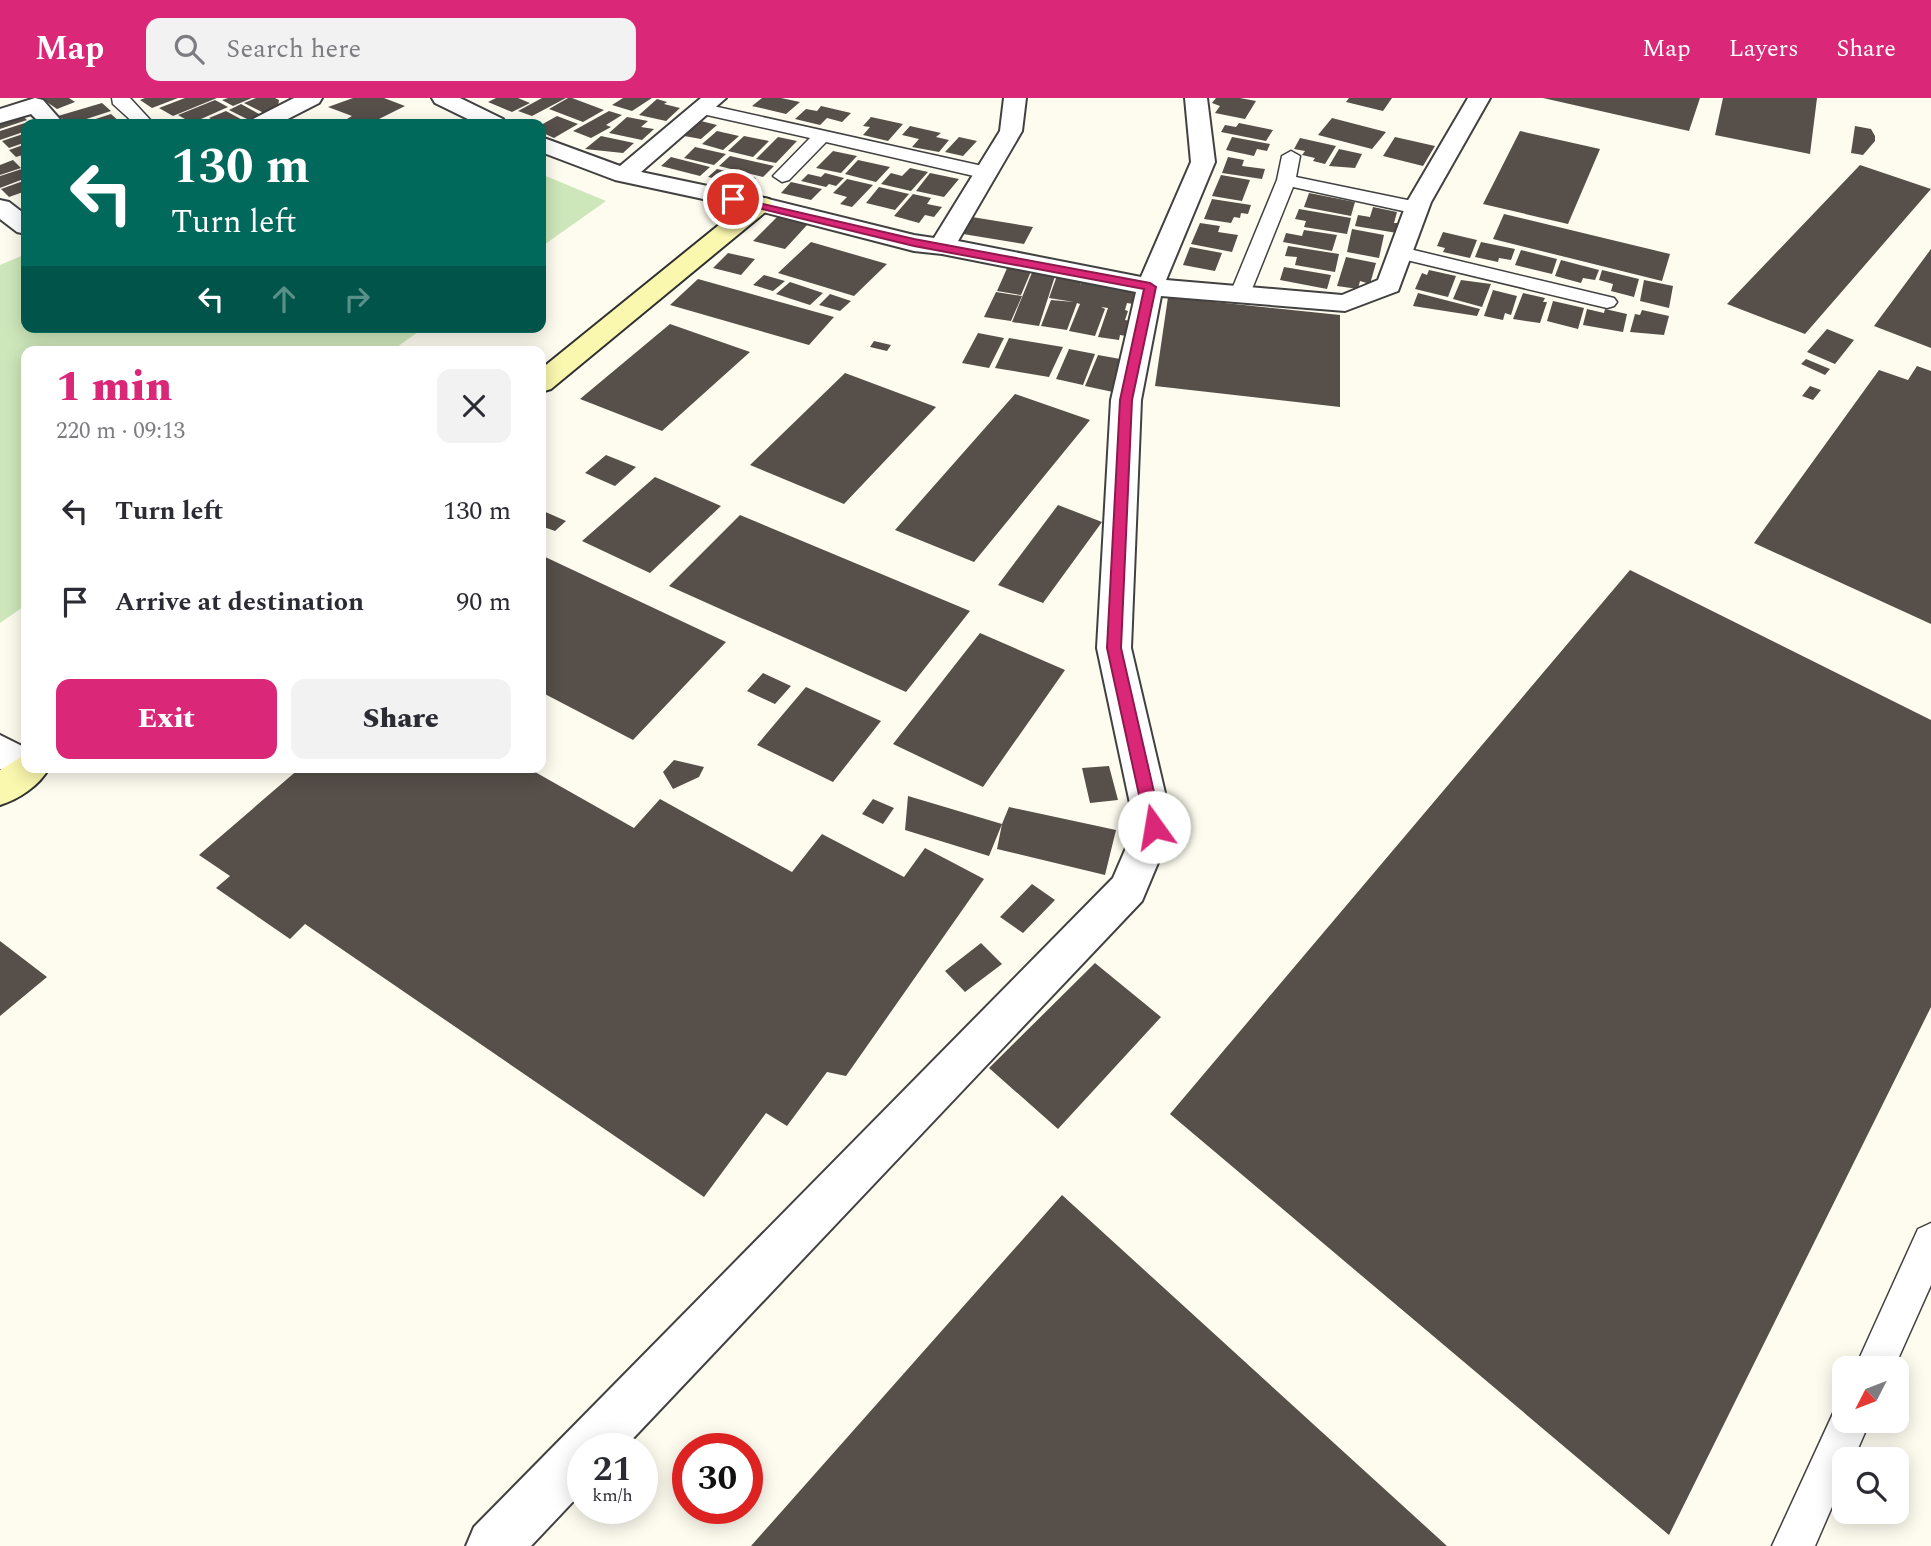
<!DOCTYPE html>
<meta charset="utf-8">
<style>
:root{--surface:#fff;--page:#f2f2f3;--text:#2b2b33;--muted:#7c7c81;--accent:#db2777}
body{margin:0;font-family:Spectral,serif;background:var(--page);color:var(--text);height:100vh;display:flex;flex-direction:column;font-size:26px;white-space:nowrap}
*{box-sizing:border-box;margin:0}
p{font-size:23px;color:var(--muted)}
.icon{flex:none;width:38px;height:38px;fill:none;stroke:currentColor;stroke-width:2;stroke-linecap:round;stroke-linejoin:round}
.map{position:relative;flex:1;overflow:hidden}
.details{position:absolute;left:21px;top:248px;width:525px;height:427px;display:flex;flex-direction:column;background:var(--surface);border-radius:14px;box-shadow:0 4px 18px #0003}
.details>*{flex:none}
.banner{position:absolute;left:21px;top:21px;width:525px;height:214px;border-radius:14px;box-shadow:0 4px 18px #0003;background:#00695c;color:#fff;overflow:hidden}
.needle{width:46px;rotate:228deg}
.buttons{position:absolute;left:1832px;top:1258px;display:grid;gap:14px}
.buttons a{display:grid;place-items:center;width:77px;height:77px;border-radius:14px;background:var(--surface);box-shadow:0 4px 18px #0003;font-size:35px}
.speed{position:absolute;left:567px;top:1335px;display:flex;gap:14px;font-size:35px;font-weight:700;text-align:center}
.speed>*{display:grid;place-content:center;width:91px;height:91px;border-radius:50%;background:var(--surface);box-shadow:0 4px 18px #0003;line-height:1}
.speed small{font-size:18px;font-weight:400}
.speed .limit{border:10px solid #d22;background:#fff;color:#111}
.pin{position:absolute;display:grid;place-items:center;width:60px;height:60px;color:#fff;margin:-30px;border:4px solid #fff;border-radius:50%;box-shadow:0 2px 7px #0007}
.me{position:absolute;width:77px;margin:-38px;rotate:347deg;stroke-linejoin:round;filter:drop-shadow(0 0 5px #0008)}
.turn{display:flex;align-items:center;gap:24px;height:147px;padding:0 35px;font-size:32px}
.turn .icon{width:91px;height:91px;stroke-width:2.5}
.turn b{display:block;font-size:49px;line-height:60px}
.lanes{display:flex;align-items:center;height:66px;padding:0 35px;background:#0003;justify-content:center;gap:35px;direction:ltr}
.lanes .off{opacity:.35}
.round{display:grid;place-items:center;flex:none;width:74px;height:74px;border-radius:14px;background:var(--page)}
.overview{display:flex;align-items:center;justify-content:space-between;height:119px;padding:0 35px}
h1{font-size:42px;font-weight:800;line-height:52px;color:var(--accent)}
.button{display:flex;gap:14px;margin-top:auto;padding:14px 35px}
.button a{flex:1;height:80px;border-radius:14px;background:var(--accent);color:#fff;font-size:28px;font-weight:800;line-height:80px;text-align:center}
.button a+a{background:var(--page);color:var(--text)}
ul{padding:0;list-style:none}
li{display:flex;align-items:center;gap:21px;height:91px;padding:0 35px}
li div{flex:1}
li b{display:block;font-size:26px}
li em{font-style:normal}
header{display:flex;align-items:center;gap:42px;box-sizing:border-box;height:98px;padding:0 35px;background:var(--accent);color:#fff}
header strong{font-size:33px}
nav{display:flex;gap:38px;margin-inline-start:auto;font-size:24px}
.search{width:490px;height:63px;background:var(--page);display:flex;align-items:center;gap:18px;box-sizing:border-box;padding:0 24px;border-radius:14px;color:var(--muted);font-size:26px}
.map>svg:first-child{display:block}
.green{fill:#cee7ba}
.building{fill:#564f4a}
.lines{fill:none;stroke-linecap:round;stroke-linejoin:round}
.lane-casing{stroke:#414141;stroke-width:3}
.street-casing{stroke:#414141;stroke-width:4}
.secondary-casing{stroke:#303030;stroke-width:4}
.lane{fill:#fff;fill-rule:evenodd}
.street{fill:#fff;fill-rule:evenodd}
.secondary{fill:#faf7ae;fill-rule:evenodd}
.route{fill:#db2777;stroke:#8e194d;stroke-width:2}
</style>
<header>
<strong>Map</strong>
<div class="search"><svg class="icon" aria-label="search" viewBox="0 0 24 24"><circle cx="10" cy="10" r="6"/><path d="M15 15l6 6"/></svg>Search here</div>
<nav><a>Map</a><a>Layers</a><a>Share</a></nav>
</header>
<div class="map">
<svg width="1931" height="1448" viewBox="0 0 1931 1448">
<rect width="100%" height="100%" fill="#fefcef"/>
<path class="green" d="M541 76 606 103 541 149Z
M26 156V229H425L390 254H26V507L0 525V167Z"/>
<path class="building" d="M41 0H69L75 4 57 11Z
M145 0H178L152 10 140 2Z
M185 0H217L173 18 159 10Z
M228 0H252L233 8 222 2Z
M256 0H275L279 2 278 9 264 15 244 5Z
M353 0H384L405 8 369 26H359L347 21 352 18 328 9Z
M496 0H518L530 5 512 14 488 4Z
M542 0H566L532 18 518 13Z
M568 0H572L604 12 583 24 549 11Z
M623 0H652L632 13 612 7Z
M762 0H781L800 4 786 16 752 8Z
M1216 0H1240L1256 3 1245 21 1215 15 1220 8 1212 5Z
M1349 0H1392L1383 13 1346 4Z
M1543 0H1700L1689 33Z
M1723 0H1817L1810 56 1715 37Z
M657 1 667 4 664 6 680 10 666 23 639 17Z
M215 2 228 9 192 25 178 17Z
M102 5 111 13 71 26 58 18Z
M241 6 261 17 249 22 229 12Z
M821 8 851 15 842 24 827 20 820 27 795 21 806 11 817 13Z
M226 13 248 25 220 26 209 20Z
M609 13 622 17 606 27 611 29 591 40 573 33Z
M19 15 27 22 0 31V21Z
M111 16 121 25 80 26Z
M557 18 578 26 554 40 541 34V27Z
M627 19 648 23 641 29 654 31 642 42 609 35Z
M871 19 903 26 888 43 863 37 870 29 863 28Z
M1332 20 1386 34 1372 51 1318 37Z
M701 23 717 27 701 41 684 38Z
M28 24 31 26H26V33L0 42V33Z
M1239 25 1273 32 1266 43 1221 34 1225 27 1236 29Z
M910 28 941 35 936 39 949 42 939 54 912 49 919 41 902 37Z
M1855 28 1871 31 1875 38V43L1863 57 1851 55Z
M717 33 739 38 723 52 702 46Z
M1520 33 1600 51 1568 126 1483 106Z
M26 35V44L9 50 2 43Z
M601 38 634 45 623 55 585 51Z
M744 38 769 43 753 59 728 53Z
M778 39 797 43 776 65 756 61Z
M959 39 977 43 963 58 945 54Z
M1232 39 1270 46 1267 53 1257 51 1254 58 1226 52Z
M1395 39 1435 48 1423 68 1383 58Z
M1300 40 1336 48 1325 66 1313 63 1315 60 1302 57 1305 53 1294 51Z
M26 46V56L16 59 9 52Z
M695 49 726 56 714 67 684 60Z
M1339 51 1362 56 1355 70 1329 68Z
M833 53 857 58 841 75 816 70Z
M730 58 774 68 763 79 719 68Z
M671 59 710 69 700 78 661 68Z
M1228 59 1244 62 1242 68 1265 71 1262 81 1222 75Z
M13 62 21 70 0 77V67Z
M858 62 890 69 876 84 845 76Z
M1860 67 1931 91 1805 236 1727 206Z
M25 70 26 80 0 90V78Z
M910 70 928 74 911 93 881 86 891 75 902 78Z
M717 71 756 80 747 88 708 79Z
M825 75 844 80 836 88 829 86 826 89 801 83 808 76 821 79Z
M930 75 959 81 944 99 916 93Z
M1221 77 1250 82 1242 103 1212 98Z
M847 81 873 87 852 109 840 106 847 99 833 95Z
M26 82V93L9 99 1 91Z
M791 84 822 91 811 102 781 95Z
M879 89 909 96 895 112 866 105Z
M1309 95 1355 104 1351 118 1304 109Z
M913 96 931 100 927 106 942 109 934 119 925 117 919 125 894 118Z
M1212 101 1251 107 1248 116 1241 115 1240 120 1234 119 1231 125 1204 121Z
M1373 109 1397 114 1394 125H1399L1397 135 1355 128 1358 117 1370 119Z
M1299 111 1351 120 1347 136 1304 129 1306 123 1295 121Z
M1504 116 1670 156 1662 183 1493 141Z
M777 119 808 126 785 151 753 143Z
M972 119 1033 129 1024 146 963 136Z
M1200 125 1220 128 1218 134 1238 137 1232 154 1191 146Z
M1352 131 1384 137 1379 160 1347 154Z
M1304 132 1337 137 1332 153 1283 144 1286 135 1302 138Z
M1443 134 1477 142 1470 160 1443 154 1445 150 1437 148Z
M811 144 887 166 854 198 778 175Z
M1481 144 1515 151 1511 162 1499 160 1498 164 1475 159Z
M1288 148 1339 156 1335 174 1295 167 1297 159 1285 158Z
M1190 149 1222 155 1215 173 1183 167Z
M1931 151V250L1874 228Z
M1521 152 1557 161 1552 176 1515 167Z
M728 155 755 161 741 177 713 170Z
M1346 159 1376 165 1370 186 1360 183 1358 191 1337 188Z
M1561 162 1599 172 1595 182 1583 180 1581 185 1555 178Z
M1008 168 1032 171 1021 197 997 193Z
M1284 169 1331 177 1327 191 1280 182Z
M1033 172 1056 175 1039 228 1012 224Z
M1429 172 1456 178 1448 199 1415 191 1422 175 1427 177Z
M1602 172 1639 181 1634 199 1611 193 1613 186 1599 182Z
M1058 175 1083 179 1080 188 1084 179 1136 193 1133 206 1127 205 1125 212 1128 213 1125 222 1131 223 1126 238 1120 237 1119 242 1098 239 1108 210 1101 209 1105 211 1095 238 1069 233 1080 206 1077 205 1067 232 1041 228 1051 202 1074 204 1049 200Z
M764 177 785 183 773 193 753 187Z
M698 181 834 219 809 247 670 207Z
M1461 182 1491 186 1482 209 1453 201Z
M1644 182 1673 188 1669 210 1640 203Z
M790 184 823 195 810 207 776 196Z
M1493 192 1517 198 1511 217 1505 215 1503 222 1484 218Z
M996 194 1022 198 1011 223 984 219Z
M1418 195 1480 211 1477 218 1413 208Z
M1523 195 1545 200 1543 204H1547L1540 225 1513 221Z
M830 196 851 203 840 213 819 207Z
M1168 199 1340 217V309L1155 288Z
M1553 203 1584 210 1578 231 1547 223Z
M1587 211 1604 215 1605 211 1627 216 1623 234 1583 227Z
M1642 212 1669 218 1664 237 1630 234 1635 216 1640 217Z
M670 226 750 254 662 333 580 301Z
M1827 231 1854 242 1835 266 1807 254Z
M978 235 1004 240 989 270 962 265Z
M1009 240 1063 249 1049 279 995 270Z
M874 243 891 247 887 253 870 249Z
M1069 251 1095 256 1083 287 1056 281Z
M1098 257 1126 262 1113 294 1085 288Z
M1806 261 1830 271 1825 277 1801 266Z
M1917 268 1931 273V526L1754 445 1879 272 1908 282Z
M845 275 936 309 844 406 750 367Z
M1810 288 1821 292 1813 302 1802 298Z
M1015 296 1090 322 974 464 895 432Z
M606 357 636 369 615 388 585 375Z
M655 379 721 408 650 475 582 443Z
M1058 407 1102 424 1043 505 998 487Z
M541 412 566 423 555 433 541 428Z
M740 417 970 513 906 594 669 488Z
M541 457 726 544 633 642 541 594Z
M1630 472 1931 622V909L1669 1437 1170 1016Z
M980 535 1065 572 983 689 893 646Z
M763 575 791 588 775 606 747 593Z
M806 589 881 623 833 684 757 647Z
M674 662 704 669 699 679 673 691 663 674Z
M1109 668 1118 702 1090 705 1082 670Z
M300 670H528L634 730 660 701 792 774 822 736 904 779 925 750 984 781 846 978 827 974 787 1028 766 1015 704 1099 305 826 290 841 216 790 230 778 199 757Z
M908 698 1002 726 1009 709 1116 732 1105 777 997 751 1002 726 989 758 905 732Z
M873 701 894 710 883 726 862 716Z
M1032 786 1055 802 1023 835 1000 819Z
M0 843 47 879 0 918Z
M981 845 1002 866 965 894 945 873Z
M1095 865 1161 919 1058 1031 989 970Z
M1062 1097 1447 1448H751Z"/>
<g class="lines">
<defs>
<path id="lane" d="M112 0H130L154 26H135L113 6Z
M704 6 987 69 996 75 987 81 826 44 789 82 782 84 773 78 810 40 698 15 695 11Z
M1291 53 1300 58 1296 79 1417 104 1427 110 1417 116 1293 89 1250 196 1247 200H1233L1230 196 1277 82 1282 58Z
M1401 149 1614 200 1617 204 1614 208 1607 210 1394 159 1391 155 1394 151Z
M1931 1125V1187L1894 1270H1855L1918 1131Z
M1844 1305V1323H1870L1853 1362H1844V1381L1815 1448H1772L1836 1309Z"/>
<path id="street" d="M35 0 43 2 64 26H41L31 16 0 25V11Z
M294 0H322L319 5 278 26H250L253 21Z
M432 0H460L503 21 506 26H478L435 5Z
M701 0H726L641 74 760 99 914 137 934 140 1000 33 1004 0H1026L1022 33 958 143 1141 179 1191 64 1185 0H1207L1215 64 1166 182 1342 197 1378 182 1407 104 1468 0H1490L1431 104 1398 193 1345 213 1161 198 1141 302 1131 550 1173 729 1142 803 623 1351H583V1393L531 1448H466L474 1429 1113 780 1135 729 1097 550 1111 302 1136 194 942 156 914 153 759 113 615 82 541 54V39L620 68Z
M0 102 9 104 26 117V136L17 134 0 121Z
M0 637 26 650V670H43L39 679 26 683 0 671Z"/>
<path id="secondary" d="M760 99 769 101 772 106 769 111 551 291 541 294V271L751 101Z
M26 656V670H49C39 688 19 701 0 707V672Z"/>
</defs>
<use href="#lane" class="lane-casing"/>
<use href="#street" class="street-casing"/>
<use href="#secondary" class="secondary-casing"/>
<use href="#lane" class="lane"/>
<use href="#street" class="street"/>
<use href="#secondary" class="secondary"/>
</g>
<path class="route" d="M729 98 914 141 1150 185 1156 189 1132 302 1121 550 1162 729 1159 733H1148L1146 729 1107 550 1120 302 1144 191 914 148 729 103Z"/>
</svg>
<div class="buttons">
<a><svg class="needle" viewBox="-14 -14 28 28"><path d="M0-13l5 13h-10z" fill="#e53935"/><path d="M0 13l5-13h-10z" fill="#7c7c81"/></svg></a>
<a><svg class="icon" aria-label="search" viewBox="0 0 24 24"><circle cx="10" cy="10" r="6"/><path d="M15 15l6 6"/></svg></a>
</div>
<div class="speed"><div>21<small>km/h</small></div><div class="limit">30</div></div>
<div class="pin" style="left:733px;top:101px;background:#d93025"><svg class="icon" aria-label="arrive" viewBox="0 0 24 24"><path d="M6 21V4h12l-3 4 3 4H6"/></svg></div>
<svg class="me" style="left:1154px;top:729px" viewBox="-20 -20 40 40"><circle r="19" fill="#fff"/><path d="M0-13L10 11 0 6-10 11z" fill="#db2777"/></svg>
<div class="banner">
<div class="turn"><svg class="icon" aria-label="left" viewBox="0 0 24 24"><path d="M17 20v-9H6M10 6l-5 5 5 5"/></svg><div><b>130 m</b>Turn left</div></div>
<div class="lanes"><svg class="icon" aria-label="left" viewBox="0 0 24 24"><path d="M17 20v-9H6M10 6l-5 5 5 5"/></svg><svg class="icon off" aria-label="ahead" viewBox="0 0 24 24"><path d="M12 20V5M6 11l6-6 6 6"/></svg><svg class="icon off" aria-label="right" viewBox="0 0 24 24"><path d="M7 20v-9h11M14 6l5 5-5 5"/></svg></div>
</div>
<section class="details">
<div class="overview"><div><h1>1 min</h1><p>220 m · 09:13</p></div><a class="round"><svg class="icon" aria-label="close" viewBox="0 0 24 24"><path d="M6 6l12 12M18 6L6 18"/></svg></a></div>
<ul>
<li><svg class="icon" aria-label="left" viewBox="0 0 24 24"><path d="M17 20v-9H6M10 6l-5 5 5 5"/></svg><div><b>Turn left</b></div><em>130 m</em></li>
<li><svg class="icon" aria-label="arrive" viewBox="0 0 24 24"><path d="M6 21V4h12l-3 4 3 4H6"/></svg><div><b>Arrive at destination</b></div><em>90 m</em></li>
</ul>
<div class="button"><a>Exit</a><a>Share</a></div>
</section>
</div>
